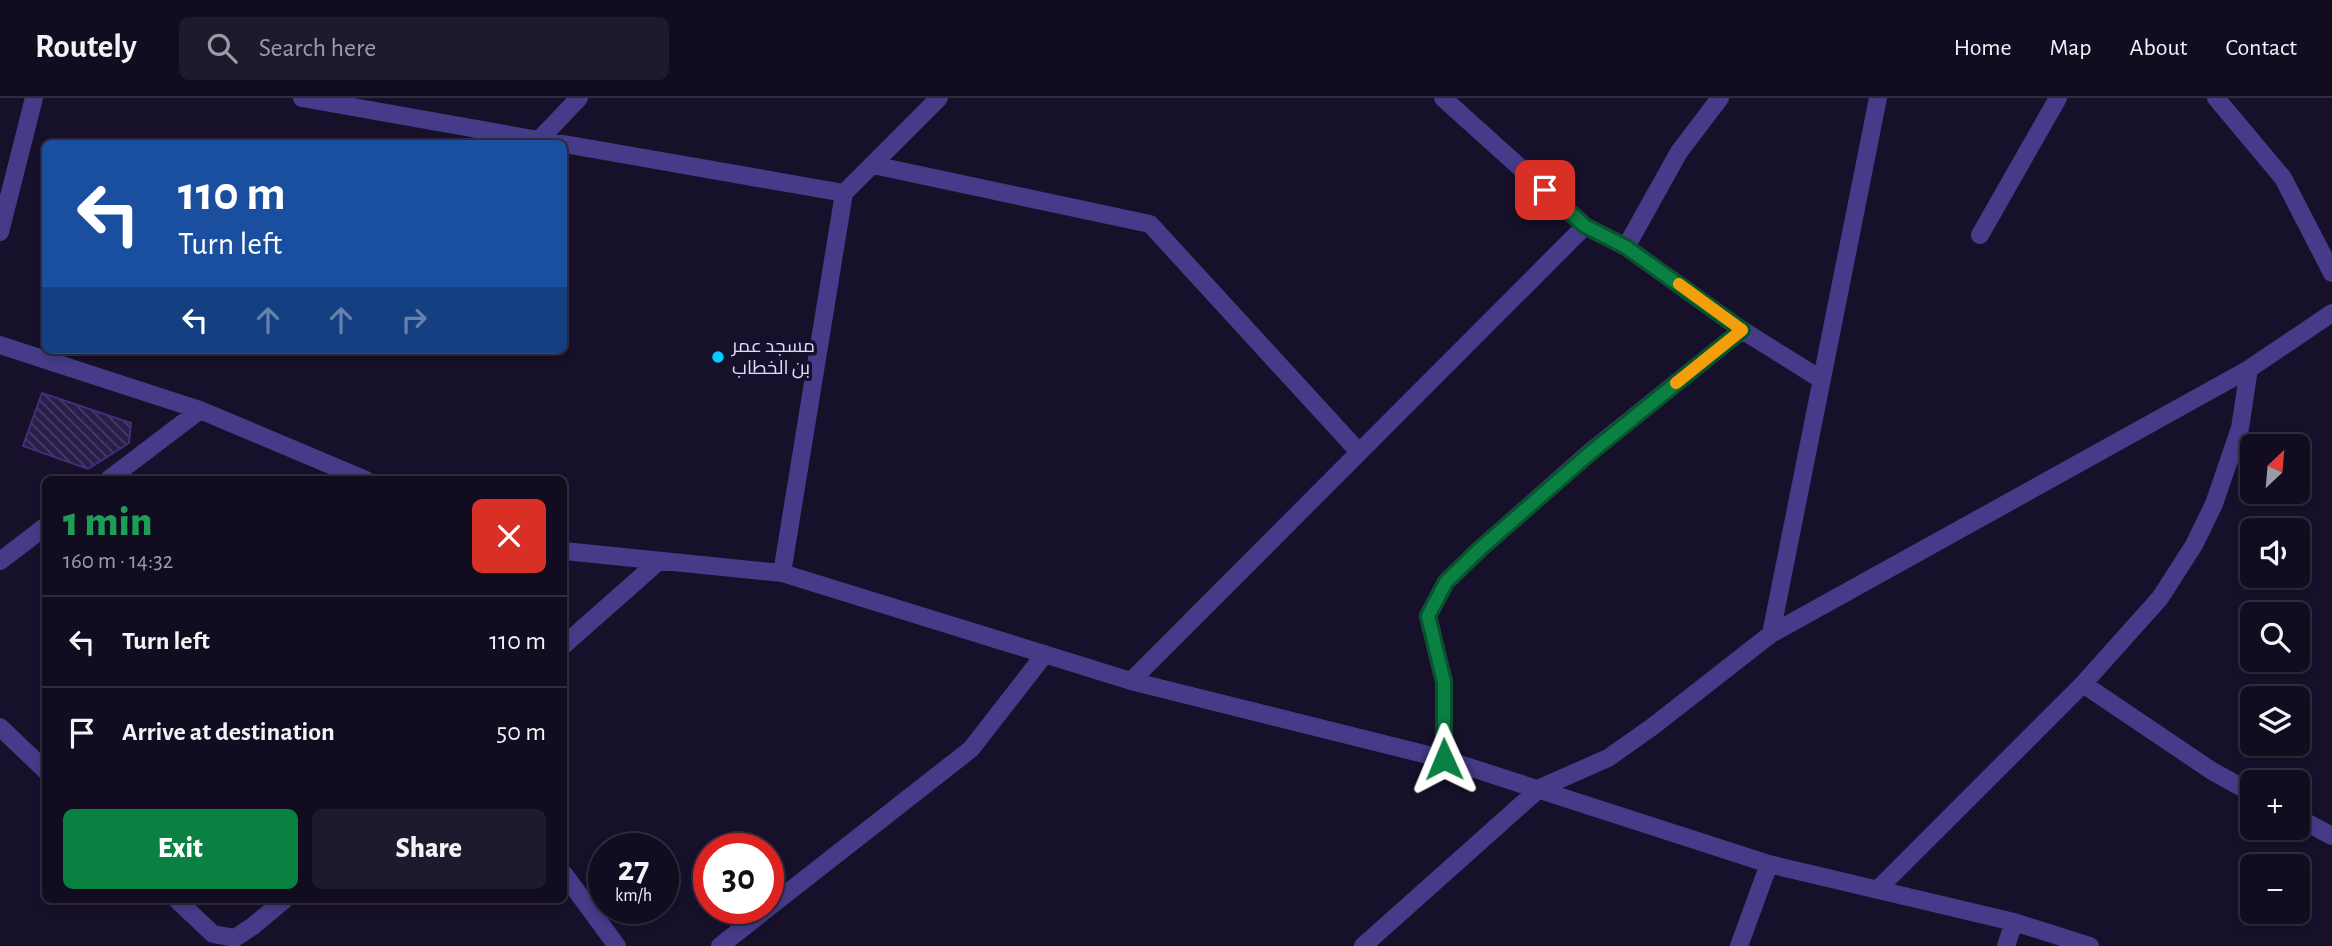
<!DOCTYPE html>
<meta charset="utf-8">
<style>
:root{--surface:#110c20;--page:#1e1a2d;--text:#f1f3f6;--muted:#9c9ba5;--line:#302c3e;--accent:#0b8043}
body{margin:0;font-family:"Alegreya Sans",Cairo,sans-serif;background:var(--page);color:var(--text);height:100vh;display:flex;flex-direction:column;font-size:26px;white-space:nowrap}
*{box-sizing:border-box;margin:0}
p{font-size:23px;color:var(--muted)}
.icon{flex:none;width:38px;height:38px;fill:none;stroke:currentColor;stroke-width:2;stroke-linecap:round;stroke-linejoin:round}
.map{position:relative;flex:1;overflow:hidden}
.sheet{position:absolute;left:42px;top:378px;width:525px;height:427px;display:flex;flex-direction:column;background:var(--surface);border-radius:10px;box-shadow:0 4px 10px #0003,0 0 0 2px var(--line)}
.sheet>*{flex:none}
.banner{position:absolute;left:42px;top:42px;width:525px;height:214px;border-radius:10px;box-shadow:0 4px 10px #0003,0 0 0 2px var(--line);background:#1a4fa0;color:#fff;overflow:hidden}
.needle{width:46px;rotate:26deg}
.controls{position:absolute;left:2240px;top:336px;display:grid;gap:14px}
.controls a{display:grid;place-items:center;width:70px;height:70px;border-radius:10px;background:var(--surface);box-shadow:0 4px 10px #0003,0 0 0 2px var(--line);font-size:35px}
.speed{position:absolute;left:588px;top:735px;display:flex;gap:14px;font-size:35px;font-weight:700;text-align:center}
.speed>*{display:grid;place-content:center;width:91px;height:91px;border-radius:50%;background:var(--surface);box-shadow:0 4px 10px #0003,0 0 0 2px var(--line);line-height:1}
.speed small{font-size:18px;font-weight:400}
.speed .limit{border:10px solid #d22;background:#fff;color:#111}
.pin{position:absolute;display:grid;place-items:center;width:60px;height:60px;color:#fff;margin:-30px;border-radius:14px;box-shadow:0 4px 10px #0006}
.me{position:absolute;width:77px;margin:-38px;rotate:359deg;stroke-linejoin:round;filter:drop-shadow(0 0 5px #0008)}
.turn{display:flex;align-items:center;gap:24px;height:147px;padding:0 21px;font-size:32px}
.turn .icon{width:91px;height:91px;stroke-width:2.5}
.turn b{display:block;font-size:49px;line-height:60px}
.lanes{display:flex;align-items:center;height:66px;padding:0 21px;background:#0003;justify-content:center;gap:35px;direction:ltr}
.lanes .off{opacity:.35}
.round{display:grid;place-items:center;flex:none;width:74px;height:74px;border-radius:10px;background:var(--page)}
.summary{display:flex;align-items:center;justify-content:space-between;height:119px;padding:0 21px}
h1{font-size:42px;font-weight:800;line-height:52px;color:#1e9e55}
.action{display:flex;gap:14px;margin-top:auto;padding:14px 21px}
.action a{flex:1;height:80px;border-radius:10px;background:var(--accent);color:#fff;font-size:28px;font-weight:800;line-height:80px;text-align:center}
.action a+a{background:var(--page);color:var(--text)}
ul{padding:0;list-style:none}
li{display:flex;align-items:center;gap:21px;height:91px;padding:0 21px;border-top:2px solid var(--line)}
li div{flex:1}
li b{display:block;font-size:26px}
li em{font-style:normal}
header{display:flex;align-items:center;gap:42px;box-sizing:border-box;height:98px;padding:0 35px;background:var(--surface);border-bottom:2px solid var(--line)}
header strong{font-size:33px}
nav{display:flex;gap:38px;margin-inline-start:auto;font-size:24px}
.search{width:490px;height:63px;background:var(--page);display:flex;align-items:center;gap:18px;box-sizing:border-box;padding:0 24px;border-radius:10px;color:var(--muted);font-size:26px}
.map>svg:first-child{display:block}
.building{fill:url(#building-back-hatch);stroke:#442e77;stroke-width:2}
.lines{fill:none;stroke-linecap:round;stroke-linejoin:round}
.minor{stroke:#463b89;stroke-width:18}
.route-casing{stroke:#07532c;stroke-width:18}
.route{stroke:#0b8043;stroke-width:12}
.slow{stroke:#f59e0b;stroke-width:12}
.poi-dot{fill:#05cbff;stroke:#17102a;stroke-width:2.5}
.labels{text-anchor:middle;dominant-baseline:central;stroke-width:7;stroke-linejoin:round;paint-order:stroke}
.poi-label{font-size:19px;fill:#e1d9ff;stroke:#17102a;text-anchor:start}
</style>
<header>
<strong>Routely</strong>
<div class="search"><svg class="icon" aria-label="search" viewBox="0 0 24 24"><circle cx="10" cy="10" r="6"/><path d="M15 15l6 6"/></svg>Search here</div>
<nav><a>Home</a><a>Map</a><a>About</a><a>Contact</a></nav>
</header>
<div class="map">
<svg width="2332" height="848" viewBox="0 0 2332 848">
<defs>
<pattern id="building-back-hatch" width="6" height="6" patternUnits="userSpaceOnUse" patternTransform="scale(1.75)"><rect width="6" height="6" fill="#2a1c4b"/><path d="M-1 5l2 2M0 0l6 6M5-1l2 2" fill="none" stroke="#493c66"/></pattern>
</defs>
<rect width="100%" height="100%" fill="#17102a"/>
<path class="building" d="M42 295 131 325 129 345 88 371 23 348Z"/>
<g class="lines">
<path class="minor" d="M302 0 561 46
M1443 0 1585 128 1626 149 1742 232 1822 282
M2216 0 2283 80 2332 175
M539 42 579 0
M564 46 844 95
M873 67 1150 126 1359 354
M0 134 34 0
M1980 137 2058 0
M1626 149 1679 54 1720 0
M0 247 200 312 366 382
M108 382 200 312
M564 453 782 475 1131 583 1444 661 1769 766 2014 824 2090 848
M0 463 46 428
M782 475 844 95 939 0
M1771 536 1878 0
M564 547 659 463
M1131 583 1585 128
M2083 586 2212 673 2252 695
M0 629 46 673
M1444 661V584L1428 518 1446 484 1480 451 1590 354 1742 232
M2298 720 2332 738
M564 776 617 848
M1877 792 2083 586 2160 500 2194 447 2214 406 2240 330 2249 271
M177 802 213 836 235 840 253 828 284 802
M768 810 971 651 1045 556
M720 848 768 810
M1363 848 1540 690 1608 660 1652 629 1771 536 2249 271 2332 215
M1739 848 1769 766
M2006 848 2014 824"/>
</g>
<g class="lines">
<defs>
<path id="route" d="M1444 661V584L1428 518 1446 484 1480 451 1590 355 1742 232 1626 149 1585 128 1545 92"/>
</defs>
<use href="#route" class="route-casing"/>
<use href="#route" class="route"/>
<path class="slow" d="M1676 285 1742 232 1679 186"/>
</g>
<circle class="poi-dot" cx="718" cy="259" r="7"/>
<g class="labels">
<g class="poi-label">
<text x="732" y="248">مسجد عمر<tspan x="732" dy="22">بن الخطاب</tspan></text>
</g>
</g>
</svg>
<div class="controls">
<a><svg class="needle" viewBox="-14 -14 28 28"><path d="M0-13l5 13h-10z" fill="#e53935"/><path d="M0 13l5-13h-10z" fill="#9c9ba5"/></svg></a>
<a><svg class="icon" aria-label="sound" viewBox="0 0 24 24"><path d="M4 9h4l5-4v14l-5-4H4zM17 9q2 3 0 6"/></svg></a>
<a><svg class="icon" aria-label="search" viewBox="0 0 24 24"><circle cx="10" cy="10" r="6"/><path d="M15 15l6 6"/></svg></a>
<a><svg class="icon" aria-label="layers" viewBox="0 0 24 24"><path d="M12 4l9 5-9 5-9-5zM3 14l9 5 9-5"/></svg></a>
<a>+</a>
<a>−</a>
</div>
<div class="speed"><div>27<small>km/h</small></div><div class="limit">30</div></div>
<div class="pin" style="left:1545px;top:92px;background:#d93025"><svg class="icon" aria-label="arrive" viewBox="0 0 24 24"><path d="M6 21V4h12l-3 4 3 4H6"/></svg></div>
<svg class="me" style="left:1444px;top:661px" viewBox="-20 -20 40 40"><path d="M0-17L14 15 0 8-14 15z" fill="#0b8043" stroke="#fff" stroke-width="4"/></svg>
<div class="banner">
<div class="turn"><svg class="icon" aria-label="left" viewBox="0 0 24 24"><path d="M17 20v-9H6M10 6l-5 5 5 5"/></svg><div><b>110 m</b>Turn left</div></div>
<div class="lanes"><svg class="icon" aria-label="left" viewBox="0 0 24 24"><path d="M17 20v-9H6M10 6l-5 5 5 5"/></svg><svg class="icon off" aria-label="ahead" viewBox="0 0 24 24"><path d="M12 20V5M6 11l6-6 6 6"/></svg><svg class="icon off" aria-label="ahead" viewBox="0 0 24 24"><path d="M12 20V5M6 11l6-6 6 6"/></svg><svg class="icon off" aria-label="right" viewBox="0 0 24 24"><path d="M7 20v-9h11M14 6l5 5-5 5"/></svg></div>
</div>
<section class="sheet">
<div class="summary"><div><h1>1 min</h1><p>160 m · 14:32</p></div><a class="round" style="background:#d93025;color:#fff"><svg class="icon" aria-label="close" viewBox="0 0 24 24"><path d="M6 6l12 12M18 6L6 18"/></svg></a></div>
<ul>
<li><svg class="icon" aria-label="left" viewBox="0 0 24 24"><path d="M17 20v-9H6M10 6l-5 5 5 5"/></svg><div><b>Turn left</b></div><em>110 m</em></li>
<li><svg class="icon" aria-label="arrive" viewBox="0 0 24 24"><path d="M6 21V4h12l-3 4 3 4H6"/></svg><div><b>Arrive at destination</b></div><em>50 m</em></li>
</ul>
<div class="action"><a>Exit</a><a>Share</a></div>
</section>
</div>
